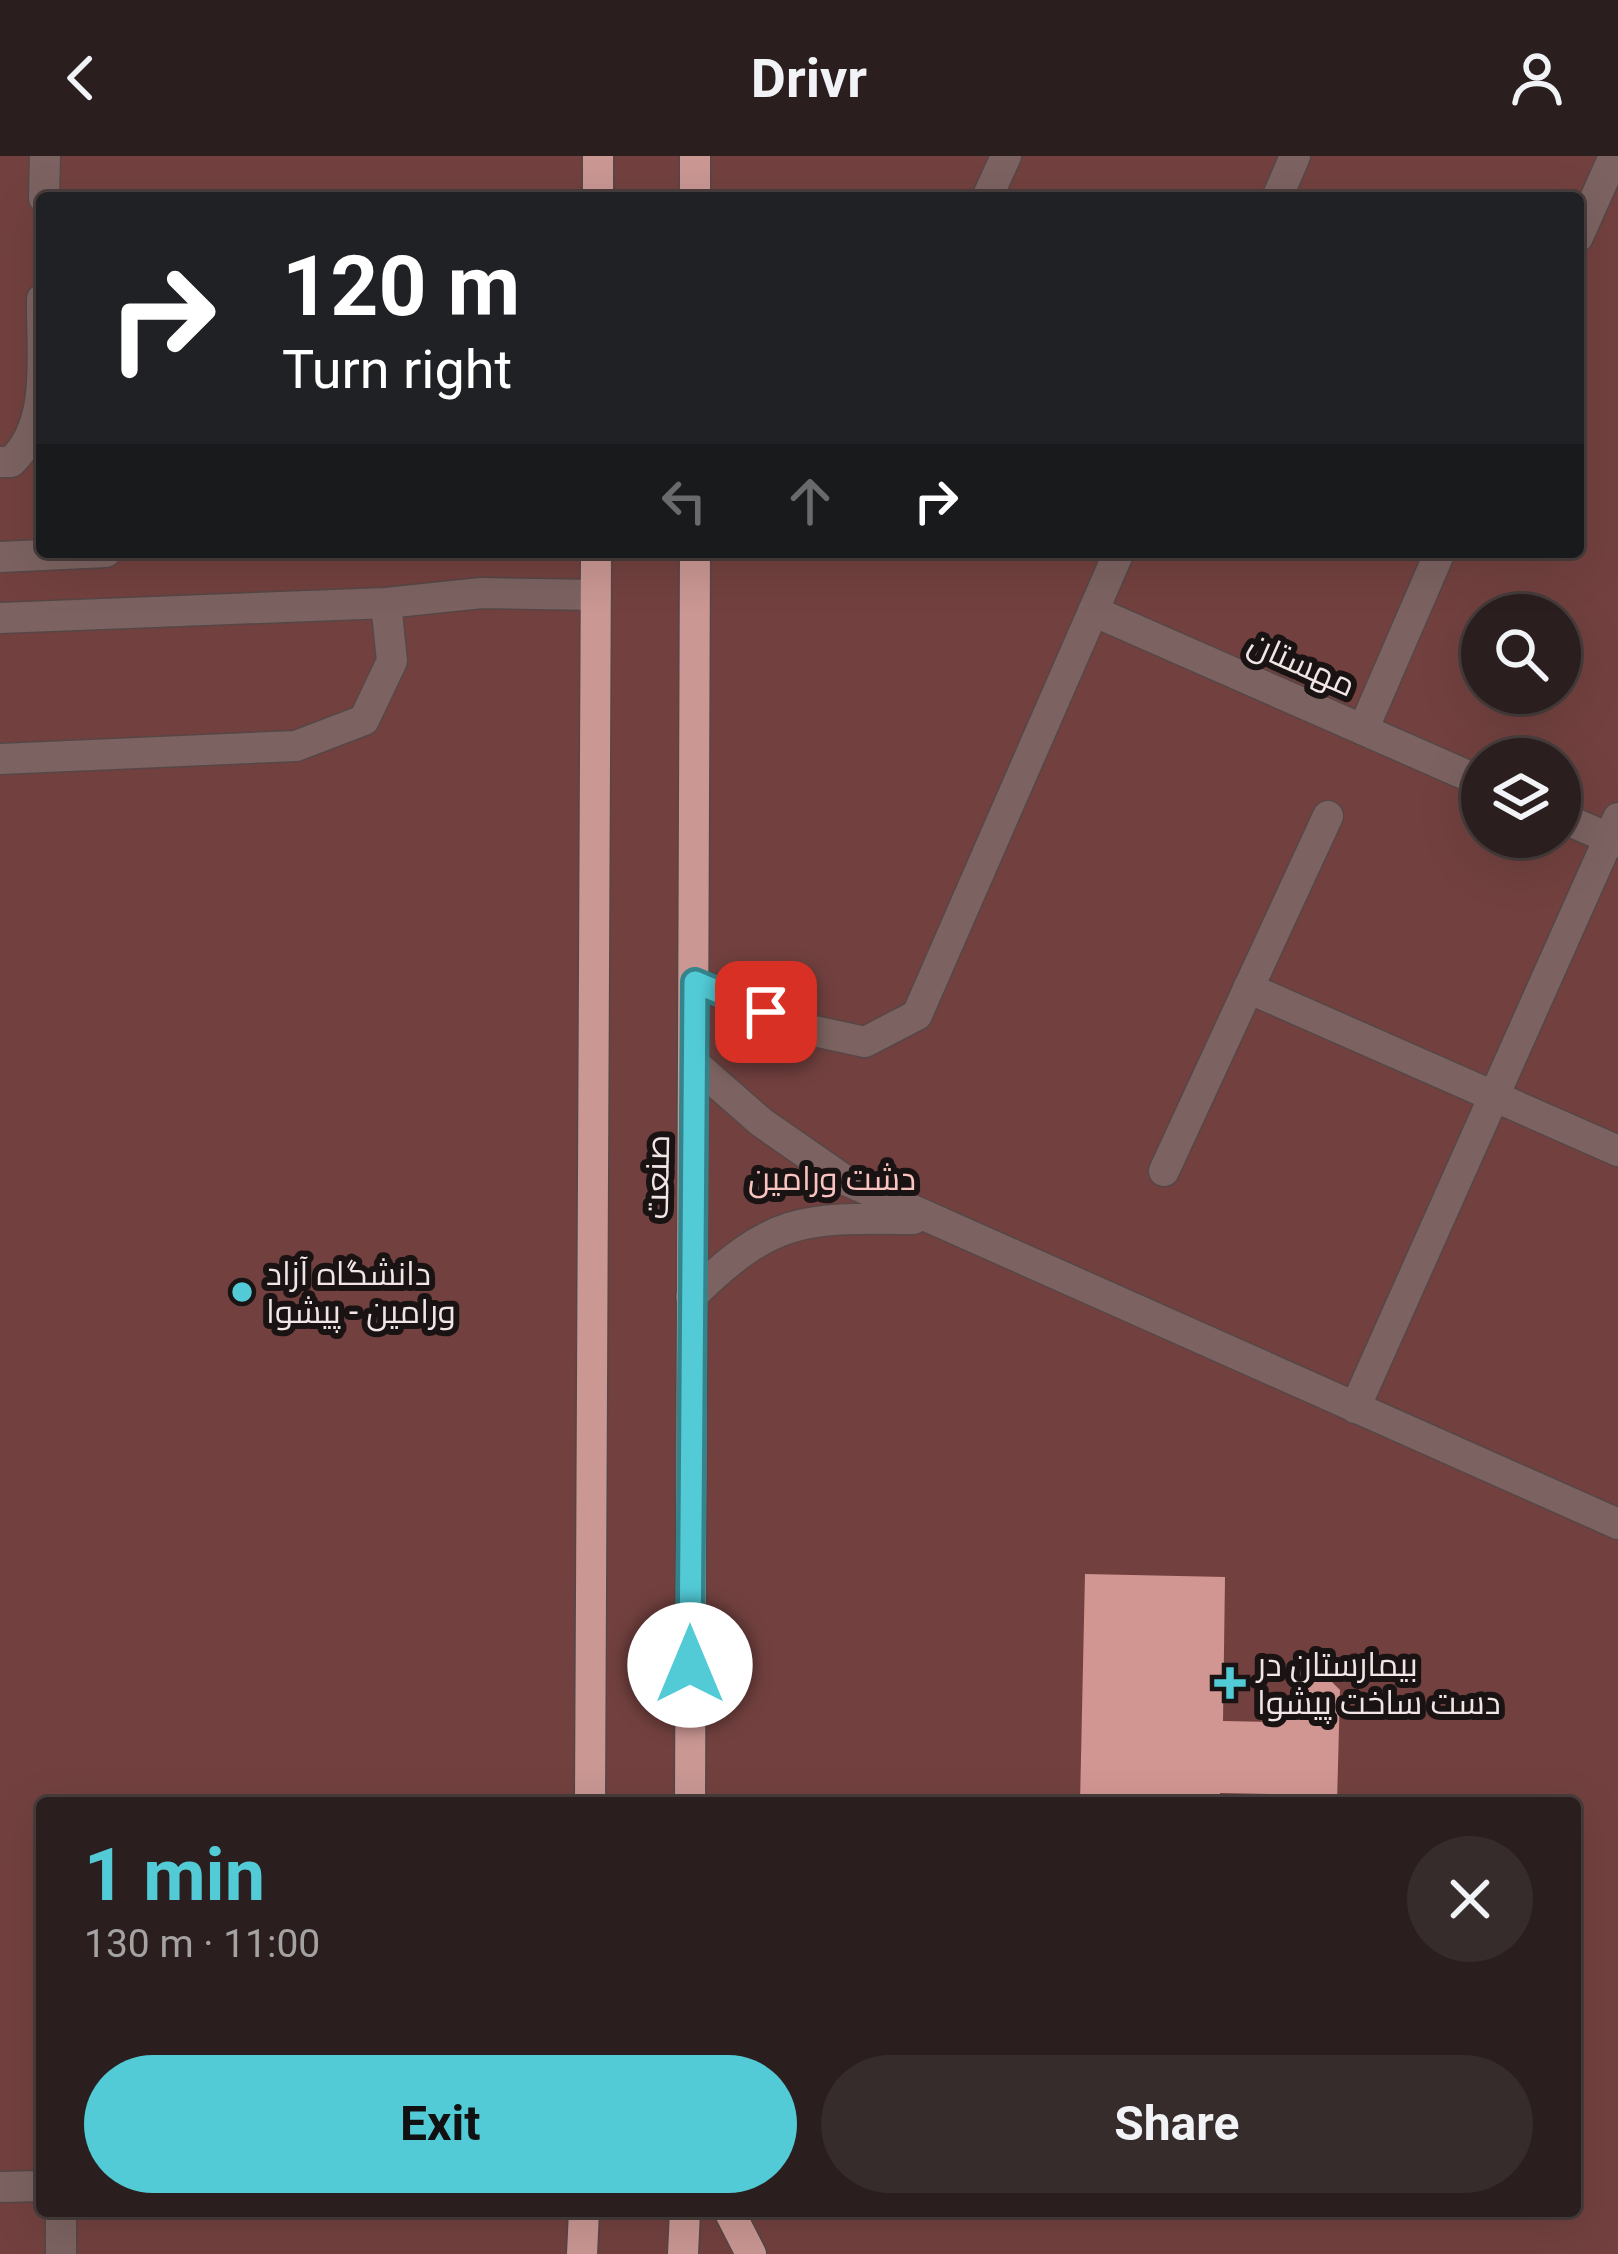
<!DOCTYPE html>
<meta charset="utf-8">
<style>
:root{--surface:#2a1f1e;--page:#362c2b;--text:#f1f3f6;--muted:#a5a2a4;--line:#463d3c;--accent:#52cbd7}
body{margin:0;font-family:Roboto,Cairo,sans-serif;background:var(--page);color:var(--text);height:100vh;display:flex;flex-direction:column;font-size:45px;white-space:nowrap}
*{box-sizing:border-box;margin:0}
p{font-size:39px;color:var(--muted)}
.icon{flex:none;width:66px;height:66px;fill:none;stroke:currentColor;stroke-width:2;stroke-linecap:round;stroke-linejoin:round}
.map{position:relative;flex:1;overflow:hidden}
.panel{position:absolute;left:36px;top:1641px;width:1545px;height:420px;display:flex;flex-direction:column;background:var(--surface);border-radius:12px;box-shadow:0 12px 48px #0002,0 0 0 3px var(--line)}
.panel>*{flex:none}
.banner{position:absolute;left:36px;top:36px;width:1548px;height:366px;border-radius:12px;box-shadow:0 12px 48px #0002,0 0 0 3px var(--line);background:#202124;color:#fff;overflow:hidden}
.fabs{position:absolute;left:1461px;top:438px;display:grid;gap:24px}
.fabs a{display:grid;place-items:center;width:120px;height:120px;border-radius:50%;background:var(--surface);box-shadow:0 12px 48px #0002,0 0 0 3px var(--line);font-size:60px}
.pin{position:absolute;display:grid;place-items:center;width:102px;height:102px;color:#fff;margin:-51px;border-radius:24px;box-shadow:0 6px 18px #0006}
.me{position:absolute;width:132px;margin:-66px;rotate:0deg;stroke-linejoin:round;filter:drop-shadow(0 0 9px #0008)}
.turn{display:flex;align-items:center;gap:42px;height:252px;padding:0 48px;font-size:54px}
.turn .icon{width:156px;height:156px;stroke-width:2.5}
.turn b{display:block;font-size:84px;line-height:102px}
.lanes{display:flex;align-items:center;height:114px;padding:0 48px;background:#0003;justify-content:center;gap:60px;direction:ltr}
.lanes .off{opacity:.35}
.round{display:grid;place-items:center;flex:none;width:126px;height:126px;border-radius:63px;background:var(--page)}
.summary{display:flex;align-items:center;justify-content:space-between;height:204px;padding:0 48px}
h1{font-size:72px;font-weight:700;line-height:90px;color:var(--accent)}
.primary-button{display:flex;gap:24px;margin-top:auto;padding:24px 48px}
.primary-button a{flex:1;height:138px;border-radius:72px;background:var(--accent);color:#111;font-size:48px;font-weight:700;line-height:138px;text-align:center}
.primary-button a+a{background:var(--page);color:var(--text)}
header{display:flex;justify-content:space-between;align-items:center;height:156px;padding:0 48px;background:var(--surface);font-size:54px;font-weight:700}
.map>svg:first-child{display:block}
.green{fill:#72413f;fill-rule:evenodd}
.building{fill:#d29692}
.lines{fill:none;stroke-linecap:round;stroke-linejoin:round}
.minor-casing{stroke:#564746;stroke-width:33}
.major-casing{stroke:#564746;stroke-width:33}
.minor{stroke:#7c6361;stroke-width:30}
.major{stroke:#ca9793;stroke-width:30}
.route-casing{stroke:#35848c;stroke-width:30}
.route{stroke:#52cbd7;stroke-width:21}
.poi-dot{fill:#52cbd7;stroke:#1a1313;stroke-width:4.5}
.labels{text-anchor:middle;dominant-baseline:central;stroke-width:12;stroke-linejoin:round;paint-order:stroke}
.street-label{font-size:33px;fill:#f1e6e5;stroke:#1a1313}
.park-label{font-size:33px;fill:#f9c4c0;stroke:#1a1313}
.poi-label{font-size:33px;fill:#f1e6e5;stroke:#1a1313;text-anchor:start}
</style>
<header><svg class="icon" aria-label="back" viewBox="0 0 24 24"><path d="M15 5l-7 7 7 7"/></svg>Drivr<svg class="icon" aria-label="person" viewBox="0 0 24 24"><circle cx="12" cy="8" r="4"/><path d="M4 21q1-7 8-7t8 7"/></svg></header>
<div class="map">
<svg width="1618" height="2098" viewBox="0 0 1618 2098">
<rect width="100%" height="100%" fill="#382928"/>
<path class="green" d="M0 0H1618V2098H0ZM42 42H1578V396H42ZM1482 459H1560V537H1482ZM1482 603H1560V681H1482ZM42 1647H1575V2055H42Z"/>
<path class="building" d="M1085 1418 1225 1421 1223 1565 1275 1566 1323 1517 1340 1534 1337 1647H1279L1271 1638 1220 1637V1647H1080Z"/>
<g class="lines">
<defs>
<path id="minor" d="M44 42 45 0
M987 42 1006 0
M1277 42 1295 0
M1578 81 1614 0
M0 306H11C53 267 41 197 42 143
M0 401 106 396
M1093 455 1482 626
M0 462 386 447 481 437 596 439
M1363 574 1440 396
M0 603 296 590 364 564 392 505 386 447
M1560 661 1618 686
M695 826 805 873 865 886 917 859 1119 396
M1248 832 1618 995
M695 908 761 966 843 1023 1618 1368
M1164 1015 1328 660
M691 1141C773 1060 803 1062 913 1063
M1355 1252 1618 662
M0 2031 42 2030
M61 2055V2098"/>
<path id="major" d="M598 42V0
M695 42V0
M590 1647 596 396
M690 1647 695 396
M729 2055 751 2098
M582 2098 584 2055
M683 2098 685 2055"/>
</defs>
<use href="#minor" class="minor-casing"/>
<use href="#major" class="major-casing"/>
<use href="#minor" class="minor"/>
<use href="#major" class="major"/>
</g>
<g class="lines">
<defs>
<path id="route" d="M690 1509 695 826 766 856"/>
</defs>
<use href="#route" class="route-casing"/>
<use href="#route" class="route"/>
</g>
<g class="poi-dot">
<circle cx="242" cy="1136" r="12"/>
<path d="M1224 1509h12v12h12v12h-12v12h-12v-12h-12v-12h12z"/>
</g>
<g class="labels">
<g class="street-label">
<text transform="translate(1302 508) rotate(24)">مهستان</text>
<text transform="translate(657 1021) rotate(-89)">صنعت</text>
</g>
<g class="park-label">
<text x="832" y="1022">دشت ورامین</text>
</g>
<g class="poi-label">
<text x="266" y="1117">دانشگاه آزاد<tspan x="266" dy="38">ورامین - پیشوا</tspan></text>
<text x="1257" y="1508">بیمارستان در<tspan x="1257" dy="38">دست ساخت پیشوا</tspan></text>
</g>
</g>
</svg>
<div class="fabs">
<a><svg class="icon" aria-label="search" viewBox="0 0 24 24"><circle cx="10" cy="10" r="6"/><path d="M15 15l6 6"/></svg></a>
<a><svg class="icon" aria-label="layers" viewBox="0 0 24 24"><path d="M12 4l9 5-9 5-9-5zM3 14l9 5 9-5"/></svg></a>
</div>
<div class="pin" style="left:766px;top:856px;background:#d93025"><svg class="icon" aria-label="arrive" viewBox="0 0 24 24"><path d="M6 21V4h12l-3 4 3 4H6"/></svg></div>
<svg class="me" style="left:690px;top:1509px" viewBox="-20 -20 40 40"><circle r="19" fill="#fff"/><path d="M0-13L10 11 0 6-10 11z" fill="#52cbd7"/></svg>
<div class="banner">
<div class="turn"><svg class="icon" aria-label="right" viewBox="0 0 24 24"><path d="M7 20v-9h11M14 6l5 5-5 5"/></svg><div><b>120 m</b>Turn right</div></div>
<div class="lanes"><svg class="icon off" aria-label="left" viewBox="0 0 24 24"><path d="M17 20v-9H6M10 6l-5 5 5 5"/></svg><svg class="icon off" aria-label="ahead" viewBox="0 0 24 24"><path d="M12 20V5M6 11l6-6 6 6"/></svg><svg class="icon" aria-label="right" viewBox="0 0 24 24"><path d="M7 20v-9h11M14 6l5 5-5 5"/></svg></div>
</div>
<section class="panel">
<div class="summary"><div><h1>1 min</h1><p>130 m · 11:00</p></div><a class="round"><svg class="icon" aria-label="close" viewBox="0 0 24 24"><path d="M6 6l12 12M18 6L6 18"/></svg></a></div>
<div class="primary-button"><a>Exit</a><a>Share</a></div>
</section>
</div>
